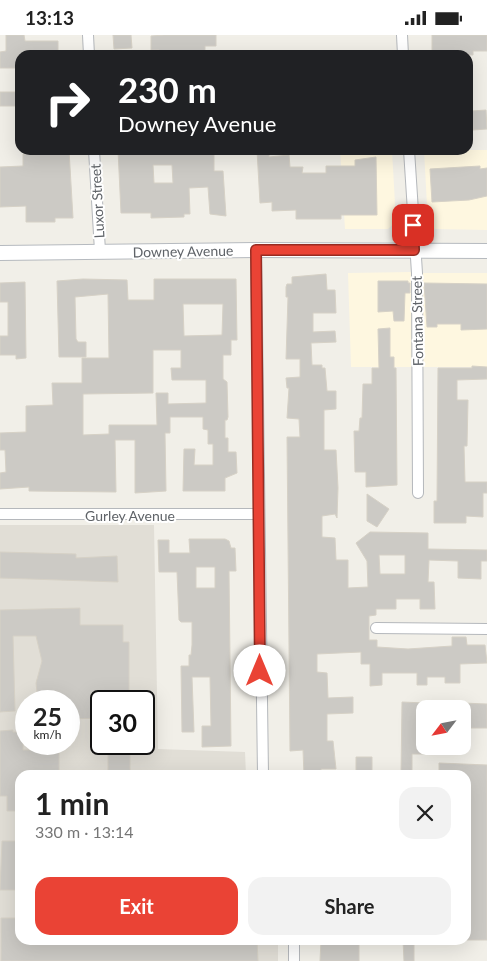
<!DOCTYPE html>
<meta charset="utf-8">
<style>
:root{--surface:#fff;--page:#f2f2f2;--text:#222;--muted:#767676;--accent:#ea4335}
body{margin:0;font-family:Lato,sans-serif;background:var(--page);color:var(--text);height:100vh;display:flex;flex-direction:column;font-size:19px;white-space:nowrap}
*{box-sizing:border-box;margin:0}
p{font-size:16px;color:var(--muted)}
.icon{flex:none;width:28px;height:28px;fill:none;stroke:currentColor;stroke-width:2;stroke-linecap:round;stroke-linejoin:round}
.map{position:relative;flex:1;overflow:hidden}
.side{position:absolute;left:15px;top:735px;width:456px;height:175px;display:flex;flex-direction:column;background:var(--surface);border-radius:15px;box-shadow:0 5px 20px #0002}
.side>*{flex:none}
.guide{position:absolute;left:15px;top:15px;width:458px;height:105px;border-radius:15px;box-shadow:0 5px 20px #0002;background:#202124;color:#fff;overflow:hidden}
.needle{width:32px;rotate:238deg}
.buttons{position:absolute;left:416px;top:665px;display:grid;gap:10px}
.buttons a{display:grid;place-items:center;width:55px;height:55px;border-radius:10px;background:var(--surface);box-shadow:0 5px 20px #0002;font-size:25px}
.speed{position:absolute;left:15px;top:655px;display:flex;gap:10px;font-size:25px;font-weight:700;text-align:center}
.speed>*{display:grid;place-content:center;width:65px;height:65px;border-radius:50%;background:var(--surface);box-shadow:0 5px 20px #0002;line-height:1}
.speed small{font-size:12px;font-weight:400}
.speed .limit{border:2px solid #111;border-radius:8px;background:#fff;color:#111}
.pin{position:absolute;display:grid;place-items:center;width:42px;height:42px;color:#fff;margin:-21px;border-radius:10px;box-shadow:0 2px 8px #0006}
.me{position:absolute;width:55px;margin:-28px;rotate:0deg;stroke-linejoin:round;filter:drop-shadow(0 0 4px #0008)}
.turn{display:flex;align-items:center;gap:18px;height:105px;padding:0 20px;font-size:22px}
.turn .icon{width:65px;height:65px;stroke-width:2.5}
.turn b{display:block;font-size:35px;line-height:42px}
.round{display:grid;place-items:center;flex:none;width:52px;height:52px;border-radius:15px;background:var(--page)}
.overview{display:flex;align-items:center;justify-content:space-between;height:85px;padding:0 20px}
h1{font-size:30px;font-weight:700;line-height:38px}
.primary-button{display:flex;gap:10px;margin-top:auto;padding:10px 20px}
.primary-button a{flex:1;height:58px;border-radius:15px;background:var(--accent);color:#fff;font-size:20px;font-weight:700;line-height:58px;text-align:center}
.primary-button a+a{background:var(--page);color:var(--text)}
.status{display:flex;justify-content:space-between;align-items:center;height:35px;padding:0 25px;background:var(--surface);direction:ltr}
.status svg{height:14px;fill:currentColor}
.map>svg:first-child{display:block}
.commercial{fill:#fef7e0}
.education{fill:#e1ded6;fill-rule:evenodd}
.building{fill:#cccac5;stroke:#d6d1c6;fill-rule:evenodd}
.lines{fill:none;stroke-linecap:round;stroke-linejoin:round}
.minor-casing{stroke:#b5b8bc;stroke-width:12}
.secondary-casing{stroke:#b6babf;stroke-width:16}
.minor{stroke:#fff;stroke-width:10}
.secondary{stroke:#fff;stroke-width:14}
.route-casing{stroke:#982c22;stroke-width:12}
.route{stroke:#ea4335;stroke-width:9}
.labels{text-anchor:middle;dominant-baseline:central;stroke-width:4;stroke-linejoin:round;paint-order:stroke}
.street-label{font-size:14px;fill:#5f6368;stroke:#fff}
</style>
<div class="status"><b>13:13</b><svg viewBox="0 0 49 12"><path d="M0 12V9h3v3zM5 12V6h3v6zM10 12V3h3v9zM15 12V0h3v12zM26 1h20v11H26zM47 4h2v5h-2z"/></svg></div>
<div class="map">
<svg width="487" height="926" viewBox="0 0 487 926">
<rect width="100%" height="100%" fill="#f1efe8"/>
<path class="commercial" d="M340 115H392L396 187 388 194H345Z
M424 115H487V195L435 194 428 189Z
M412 237V332H351L348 238Z
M422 238H487V332H423Z"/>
<path class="education" d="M0 490H154L158 714 245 717 246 740H20V905H278V926H0ZM26 666H69V709H26ZM101 666H144V709H101Z"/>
<path class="building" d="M6 0H24L25 6H58V20H20V33H0V17L6 16Z
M113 0H131L132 13 114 14Z
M164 0H216V11H205V20H159V15H151V1Z
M432 0H487V16H473V20L432 19Z
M0 57H20V71H0Z
M486 75 487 94 473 95 472 76Z
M40 115H69L73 183H55V187H26V171L0 172V132L23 131V119L40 118Z
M118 115H214V136H223L226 181 210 179 208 152 189 153 190 179H184V182L151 183V178H121ZM153 130H172L173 148H154Z
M257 115H269V122L289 120 290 132H303L302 138H326V131H355V125L376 122 377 180H341V184H296V175L272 176V167L260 168Z
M480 131V134L487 133V161L469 165 432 167 430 134Z
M326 239 327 255H335L336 278H313V297L335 296 336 307 311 308 312 330H322V333H325L327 356H336V374L324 375V415H336L338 453 337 483 335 479 322 481V502L335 503 336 525H348V553L368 552 367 526 356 508 370 497 428 498V514L487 515V526H481V544L458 543V526L429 525 428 547H434L435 574H420V564H396V574H376V580L369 581V605H377V612L408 614 452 611V602H466L467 610H485L487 628 460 629V648H445V642H427V650H417V638H382V650L370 651V629H361V617L317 619V637L327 638 328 663 353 662V678L327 679V706H333L336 734H321V740H304L303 715 290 716 287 402H300L299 384 287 383 289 353H287L286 343 300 342V324H286L288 262H286V252L287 249H292V242ZM379 520H405V539H380Z
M83 244 127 245 128 265H154V244H236L237 305H231V320H223V344L227 347 228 382 227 385H225V403H228V417H236L237 438 225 443V456H183L184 414H195L194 430H213V409H208V395L203 394V382H170V398H165L166 456 135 458V405H115L116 457 29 456V452L0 454V438L6 437 5 415H0V398L26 397V371L53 370 52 348H82V323H109L108 259 75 262 76 304 78 307H86V322H59L57 246ZM183 269H223L222 300 184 301ZM153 315H181V333H171L172 345H206V368L168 369V358H156L157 390H109V399L83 400V359L153 358Z
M378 246H408V248H410V258H405L404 286H394L393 276 378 277Z
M25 247 26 323 16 324V320H0V301H8V267H0V248Z
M424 248 487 249V294L461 295V289H437V292H427Z
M390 293V322H394V333H396L397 450 366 452V437H355L354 396H359L360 383H362L363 349H372V333H379L378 294Z
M472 331 487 332V344L457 345V365H468L467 411H464L465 447H487V458H483V482L466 481V488H434V466H437L438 333H472Z
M367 459 389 474 377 492 367 486Z
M189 504H225L229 506 231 513H235L236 536H229L231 711 202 712V691H211L210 642H192L194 697H182L181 631H189V620H191L192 610V587H181L179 585 177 537H159L158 505H169V518H190ZM196 532H215V553H196Z
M0 517 76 519V523L117 521 118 547 0 543Z
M80 573V590H123V607H129V666H101V683L69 684V666H38L36 648 42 626 36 601H13L15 676 0 677V575Z
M402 667 425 668V719H412V740H401Z
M462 668 487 669V693H462Z
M13 695V697H23V715H59V740H20V776H7V761H0V696Z
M108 709H130V740H108Z
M356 722H372V740H362V736H356Z
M439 728 487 730V905H466V740H439Z
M2 806H19L20 855H0Z
M1 883H20V905H257L258 926H1Z
M321 905H359V926H320Z
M403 905H414V926H404Z"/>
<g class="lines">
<defs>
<path id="minor" d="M88 0 89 20
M402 0 403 20
M94 115 100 216
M409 115 417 238 418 458
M256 215 263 740
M0 479H259
M376 593 487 594
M294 905V926"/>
<path id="secondary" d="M0 218 256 215 487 216"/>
</defs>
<use href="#minor" class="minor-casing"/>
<use href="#secondary" class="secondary-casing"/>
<use href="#minor" class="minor"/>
<use href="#secondary" class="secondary"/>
</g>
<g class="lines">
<defs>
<path id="route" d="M260 636 256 215H414L413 190"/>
</defs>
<use href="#route" class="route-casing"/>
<use href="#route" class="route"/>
</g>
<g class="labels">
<g class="street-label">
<text transform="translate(97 166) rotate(-93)">Luxor Street</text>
<text transform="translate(183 216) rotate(-1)">Downey Avenue</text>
<text transform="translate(417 286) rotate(-91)">Fontana Street</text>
<text x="130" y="480">Gurley Avenue</text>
</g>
</g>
</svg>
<div class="buttons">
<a><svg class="needle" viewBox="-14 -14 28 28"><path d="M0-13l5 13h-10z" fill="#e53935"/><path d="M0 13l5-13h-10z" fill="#767676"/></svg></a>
</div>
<div class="speed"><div>25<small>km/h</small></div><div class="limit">30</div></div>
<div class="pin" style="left:413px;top:190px;background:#d93025"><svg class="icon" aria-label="arrive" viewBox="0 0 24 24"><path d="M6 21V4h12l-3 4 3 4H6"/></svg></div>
<svg class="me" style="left:260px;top:636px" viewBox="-20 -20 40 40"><circle r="19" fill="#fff"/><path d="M0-13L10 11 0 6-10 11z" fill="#ea4335"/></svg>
<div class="guide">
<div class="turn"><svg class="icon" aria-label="right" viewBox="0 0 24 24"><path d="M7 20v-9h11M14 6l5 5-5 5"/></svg><div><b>230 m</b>Downey Avenue</div></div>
</div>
<section class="side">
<div class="overview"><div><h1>1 min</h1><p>330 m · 13:14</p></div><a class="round"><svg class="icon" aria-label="close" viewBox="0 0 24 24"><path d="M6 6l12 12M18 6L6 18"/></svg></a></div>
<div class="primary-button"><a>Exit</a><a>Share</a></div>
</section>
</div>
